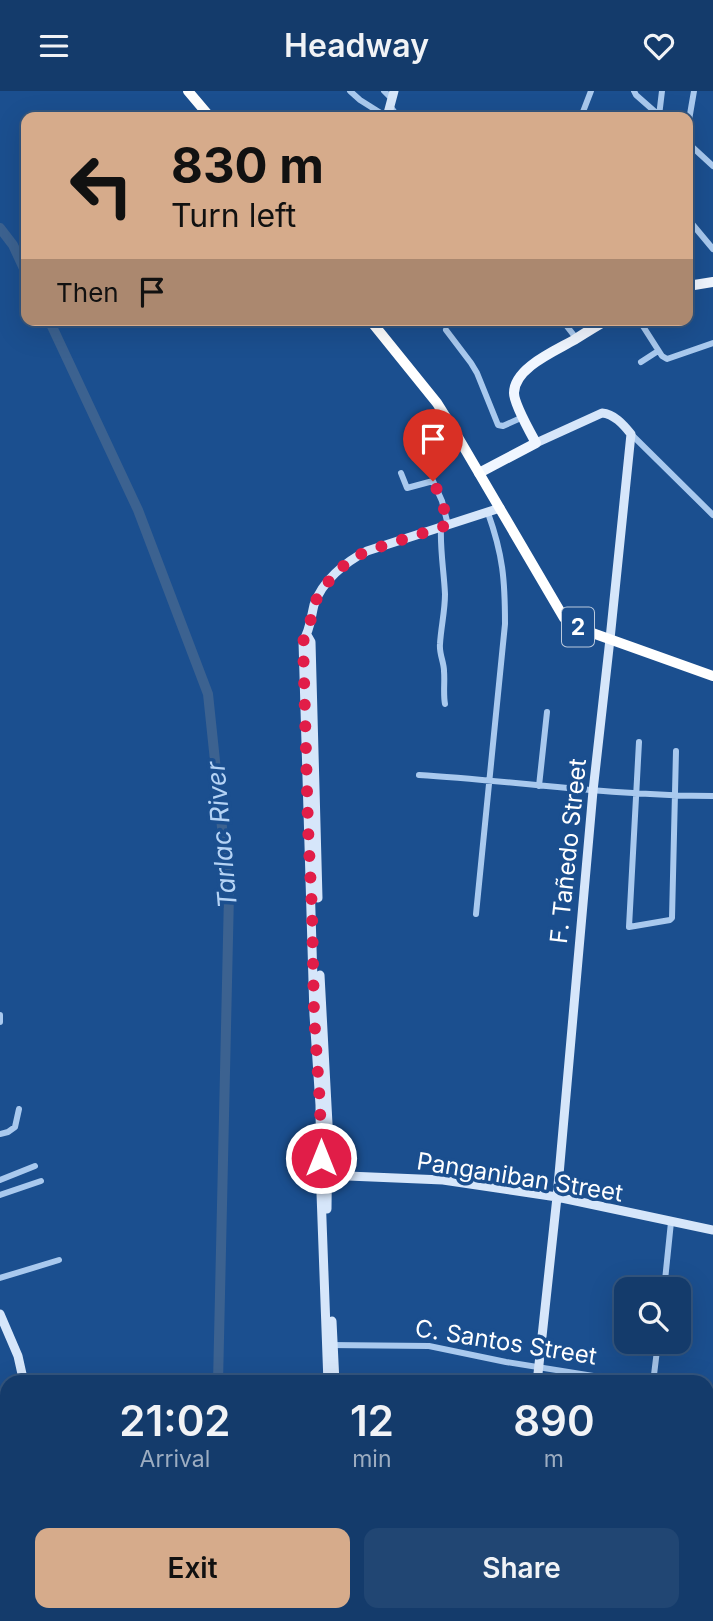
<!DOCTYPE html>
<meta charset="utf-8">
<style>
:root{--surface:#143b6b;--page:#214673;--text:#f1f3f6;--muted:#9dadc1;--line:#33557e;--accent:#d6ab8b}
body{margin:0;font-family:Inter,sans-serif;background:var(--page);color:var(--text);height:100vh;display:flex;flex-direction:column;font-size:26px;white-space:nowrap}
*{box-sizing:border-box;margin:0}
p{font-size:23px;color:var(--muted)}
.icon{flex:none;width:38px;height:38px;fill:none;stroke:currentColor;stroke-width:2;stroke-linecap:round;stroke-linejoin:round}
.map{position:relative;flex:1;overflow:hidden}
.side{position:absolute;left:0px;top:1284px;width:714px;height:247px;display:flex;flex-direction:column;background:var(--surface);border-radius:21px 21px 0 0;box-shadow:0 7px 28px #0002,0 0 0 2px var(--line)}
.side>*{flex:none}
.banner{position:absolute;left:21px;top:21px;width:672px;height:214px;border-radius:14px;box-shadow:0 7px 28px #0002,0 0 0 2px var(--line);background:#d6ab8b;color:#111;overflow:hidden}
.buttons{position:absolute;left:614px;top:1186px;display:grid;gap:14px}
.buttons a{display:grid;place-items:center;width:77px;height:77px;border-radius:14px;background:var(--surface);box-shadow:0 7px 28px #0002,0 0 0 2px var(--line);font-size:35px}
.pin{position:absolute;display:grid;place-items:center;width:60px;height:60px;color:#fff;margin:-72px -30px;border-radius:50% 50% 50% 0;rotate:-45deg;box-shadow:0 0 7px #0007}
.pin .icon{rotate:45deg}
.me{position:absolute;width:77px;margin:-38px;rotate:0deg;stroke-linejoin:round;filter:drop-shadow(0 0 5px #0008)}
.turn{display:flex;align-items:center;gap:24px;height:147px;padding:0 35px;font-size:32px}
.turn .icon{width:91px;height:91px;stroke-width:2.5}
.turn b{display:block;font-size:49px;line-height:60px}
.then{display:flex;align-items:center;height:66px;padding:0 35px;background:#0003;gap:14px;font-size:26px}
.eta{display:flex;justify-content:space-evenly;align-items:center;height:119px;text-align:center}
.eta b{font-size:42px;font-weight:600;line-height:49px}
.button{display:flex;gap:14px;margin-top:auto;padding:14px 35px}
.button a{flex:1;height:80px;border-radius:14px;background:var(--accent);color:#111;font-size:28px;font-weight:600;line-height:80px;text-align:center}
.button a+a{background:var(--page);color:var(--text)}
header{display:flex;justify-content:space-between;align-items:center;height:91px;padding:0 35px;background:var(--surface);font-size:32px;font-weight:600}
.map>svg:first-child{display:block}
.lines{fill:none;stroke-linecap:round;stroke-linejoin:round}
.river{stroke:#3c6290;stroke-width:10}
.street{stroke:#a9c9ee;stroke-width:6}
.secondary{stroke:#d6e6fa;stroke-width:9}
.primary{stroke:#f0f6ff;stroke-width:10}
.highway{stroke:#fff;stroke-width:10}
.route{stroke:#e11d48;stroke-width:12;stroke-dasharray:0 21.6}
.labels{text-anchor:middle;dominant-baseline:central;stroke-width:7;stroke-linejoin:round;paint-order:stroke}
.shield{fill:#1b4f8f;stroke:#bbcadd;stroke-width:2}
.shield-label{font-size:23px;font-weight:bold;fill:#fff}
.street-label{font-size:24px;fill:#fff;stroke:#1b4f8f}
.water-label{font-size:26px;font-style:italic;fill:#b5d3f5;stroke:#1b4f8f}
</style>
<header><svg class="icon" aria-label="menu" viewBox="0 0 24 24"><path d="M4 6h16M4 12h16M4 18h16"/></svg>Headway<svg class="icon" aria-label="heart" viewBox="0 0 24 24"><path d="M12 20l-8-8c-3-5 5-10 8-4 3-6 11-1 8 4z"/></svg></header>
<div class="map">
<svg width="713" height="1530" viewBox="0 0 713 1530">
<rect width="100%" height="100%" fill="#1b4f8f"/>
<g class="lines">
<path class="river" d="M0 137 13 154 26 182
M49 229 138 419 208 603 229 803 218 1292
M213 1530V1524"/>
<path class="street" d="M350 0 360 9 387 26
M384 0 392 8
M634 0 636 4 661 26
M390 15 398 26
M659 25 662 0
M581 26 591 0
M688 35 694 0
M688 52 713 75
M688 128 713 158
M562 229 576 247
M639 229 662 265 667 268 713 252
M446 239 471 272 477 282 498 334 503 335 523 326
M641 271 658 260
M631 343 713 424
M401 382 407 397 433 390 442 410 448 434
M441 437C440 459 444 481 445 503 445 520 441 536 440 553 439 563 444 571 444 580 445 591 443 602 445 613
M639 651 629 836 670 829 672 827 676 660
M419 684C517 690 614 705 713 705
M539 695 547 621
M476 823 505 533C505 489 503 464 488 422
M0 924V931
M0 1043 8 1041 15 1036 19 1018
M0 1089 35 1075
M0 1104 41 1090
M0 1187 59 1169
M664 1199 671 1131
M329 1254 429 1255 506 1271 637 1292
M653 1292 658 1251
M707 1303 713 1304
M707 1365H713
M0 1493 7 1494
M109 1530 110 1524
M410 1530 411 1524
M571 1530V1524"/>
<path class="secondary" d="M387 26 394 0
M536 352 602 322C614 323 623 333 631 343L610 548 593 700 557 1106 537 1292
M307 544 311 551 318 807
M320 884 328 1033 327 1118
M324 1084 443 1089 557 1106 713 1139
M0 1223 18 1265 24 1292
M332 1230 335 1292
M328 1292 321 1102 320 1014 314 924 303 550C310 540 311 526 314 514 322 490 345 471 367 460L500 417
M707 1444H713
M334 1524V1530
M341 1524V1530
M29 1530 30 1524
M515 1530V1524
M624 1530V1524"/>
<path class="primary" d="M688 195 713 191
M479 382 536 352C530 341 514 313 514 302 514 277 555 260 574 249 585 242 596 235 607 229"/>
<path class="highway" d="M188 0 210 26
M370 229 437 312 452 336 564 527 584 539 713 585"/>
</g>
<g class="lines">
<path class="route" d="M321 1067 320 1014 314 924 312 820 308 736 303 550 307 544 315 511 322 499 336 481 352 468 367 460 448 434 442 410 433 390"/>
</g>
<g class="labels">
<rect class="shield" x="562" y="516.5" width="32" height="39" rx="5"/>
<g class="shield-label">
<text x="578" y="536">2</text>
</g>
<g class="street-label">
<text transform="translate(568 760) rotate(-84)">F. Tañedo Street</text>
<text transform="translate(520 1086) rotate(9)">Panganiban Street</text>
<text transform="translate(506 1251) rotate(9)">C. Santos Street</text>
</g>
<g class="water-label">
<text transform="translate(221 744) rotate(-95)">Tarlac River</text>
</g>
</g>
</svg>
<div class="buttons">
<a><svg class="icon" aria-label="search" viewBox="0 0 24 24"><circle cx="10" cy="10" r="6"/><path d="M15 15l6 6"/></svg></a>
</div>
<div class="pin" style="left:433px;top:390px;background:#d93025"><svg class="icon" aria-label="arrive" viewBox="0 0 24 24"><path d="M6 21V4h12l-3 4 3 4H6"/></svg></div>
<svg class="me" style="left:321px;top:1067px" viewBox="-20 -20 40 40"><circle r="17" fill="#e11d48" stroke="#fff" stroke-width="3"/><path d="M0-11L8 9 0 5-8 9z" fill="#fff"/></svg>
<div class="banner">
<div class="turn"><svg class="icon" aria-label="left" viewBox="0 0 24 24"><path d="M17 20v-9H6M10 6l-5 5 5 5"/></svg><div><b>830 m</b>Turn left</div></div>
<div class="then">Then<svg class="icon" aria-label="arrive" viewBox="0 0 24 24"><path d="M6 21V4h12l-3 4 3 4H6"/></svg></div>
</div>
<section class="side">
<div class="eta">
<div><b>21:02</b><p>Arrival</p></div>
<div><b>12</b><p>min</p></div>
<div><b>890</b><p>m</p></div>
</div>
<div class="button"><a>Exit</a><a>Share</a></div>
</section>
</div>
